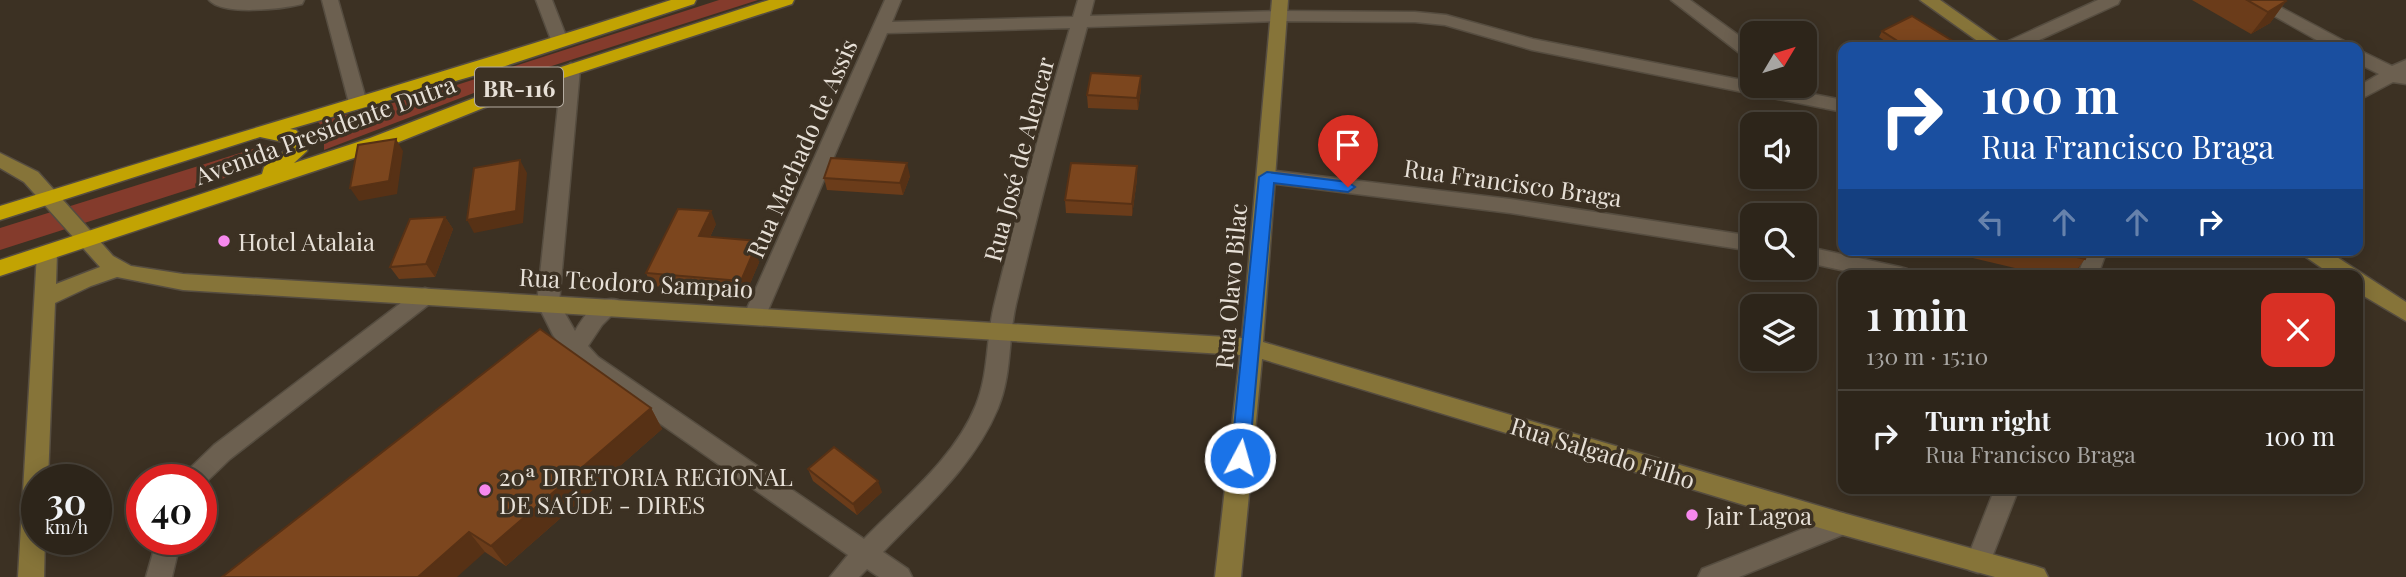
<!DOCTYPE html>
<meta charset="utf-8">
<style>
:root{--surface:#2d251a;--page:#352d23;--text:#f1f3f6;--muted:#a7a5a2;--line:#484239}
body{margin:0;font-family:"Playfair Display",serif;background:var(--page);color:var(--text);height:100vh;display:flex;flex-direction:column;font-size:26px;white-space:nowrap}
*{box-sizing:border-box;margin:0}
p{font-size:23px;color:var(--muted)}
.icon{flex:none;width:38px;height:38px;fill:none;stroke:currentColor;stroke-width:2;stroke-linecap:round;stroke-linejoin:round}
.map{position:relative;flex:1;overflow:hidden}
.drawer{position:absolute;left:1838px;top:270px;width:525px;height:224px;display:flex;flex-direction:column;background:var(--surface);border-radius:14px;box-shadow:0 4px 18px #0003,0 0 0 2px var(--line)}
.drawer>*{flex:none}
.guide{position:absolute;left:1838px;top:42px;width:525px;height:214px;border-radius:14px;box-shadow:0 4px 18px #0003,0 0 0 2px var(--line);background:#1a4fa0;color:#fff;overflow:hidden}
.needle{width:46px;rotate:52deg}
.buttons{position:absolute;left:1740px;top:21px;display:grid;gap:14px}
.buttons a{display:grid;place-items:center;width:77px;height:77px;border-radius:14px;background:var(--surface);box-shadow:0 4px 18px #0003,0 0 0 2px var(--line);font-size:35px}
.speed{position:absolute;left:21px;top:464px;display:flex;gap:14px;font-size:35px;font-weight:700;text-align:center}
.speed>*{display:grid;place-content:center;width:91px;height:91px;border-radius:50%;background:var(--surface);box-shadow:0 4px 18px #0003,0 0 0 2px var(--line);line-height:1}
.speed small{font-size:18px;font-weight:400}
.speed .limit{border:10px solid #d22;background:#fff;color:#111}
.pin{position:absolute;display:grid;place-items:center;width:60px;height:60px;color:#fff;margin:-72px -30px;border-radius:50% 50% 50% 0;rotate:-45deg;box-shadow:0 0 7px #0007}
.pin .icon{rotate:45deg}
.me{position:absolute;width:77px;margin:-38px;rotate:6deg;stroke-linejoin:round;filter:drop-shadow(0 0 5px #0008)}
.turn{display:flex;align-items:center;gap:24px;height:147px;padding:0 28px;font-size:32px}
.turn .icon{width:91px;height:91px;stroke-width:2.5}
.turn b{display:block;font-size:49px;line-height:60px}
.lanes{display:flex;align-items:center;height:66px;padding:0 28px;background:#0003;justify-content:center;gap:35px;direction:ltr}
.lanes .off{opacity:.35}
.round{display:grid;place-items:center;flex:none;width:74px;height:74px;border-radius:14px;background:var(--page)}
.overview{display:flex;align-items:center;justify-content:space-between;height:119px;padding:0 28px}
h1{font-size:42px;font-weight:600;line-height:52px}
ul{padding:0;list-style:none}
li{display:flex;align-items:center;gap:21px;height:91px;padding:0 28px;border-top:2px solid var(--line)}
li div{flex:1}
li b{display:block;font-size:26px}
li em{font-style:normal}
.map>svg:first-child{display:block}
.green{fill:#843b2c}
.lines{fill:none;stroke-linecap:round;stroke-linejoin:round}
.street-casing{stroke:#564d40;stroke-width:3}
.secondary-casing{stroke:#564d40;stroke-width:3}
.highway-casing{stroke:#564d40;stroke-width:3}
.street{fill:#6c6050;fill-rule:evenodd}
.secondary{fill:#867439;fill-rule:evenodd}
.highway{fill:#c2a303;fill-rule:evenodd}
.wall{fill:#6b3c1a}
.shaded-wall{fill:#573115}
.building{fill:#7c461e;stroke:#573115;stroke-width:2}
.route{fill:#1a73e8;stroke:#114b97;stroke-width:2}
.poi-dot{fill:#f688ed;stroke:#3c3123;stroke-width:2.5}
.labels{text-anchor:middle;dominant-baseline:central;stroke-width:7;stroke-linejoin:round;paint-order:stroke}
.shield{fill:#3c3123;stroke:#b4aca1;stroke-width:2}
.shield-label{font-size:23px;font-weight:bold;fill:#e7e0d7}
.street-label{font-size:24px;fill:#e7e0d7;stroke:#3c3123}
.poi-label{font-size:24px;fill:#e7e0d7;stroke:#3c3123;text-anchor:start}
</style>
<div class="map">
<svg width="2406" height="577" viewBox="0 0 2406 577">
<rect width="100%" height="100%" fill="#3c3123"/>
<path class="green" d="M719 0H758L508 80 324 150V129L318 122 432 93Z
M269 144 277 146V154L271 161 259 167 0 250V228Z"/>
<g class="lines">
<defs>
<path id="street" d="M209 0H304L302 4C282 9 223 16 209 0Z
M322 0H338L367 103 365 107H351L349 103Z
M536 0H552L568 41 565 45H553Z
M885 0H901L892 22 1073 17 1078 0H1094L1090 16 1278 11 1415 12 1446 15 1533 39 1752 82V86H1771L1843 100V112L1532 50 1445 25 1415 22 1278 21 1087 27C1062 119 1038 211 1016 304 1008 339 1012 374 998 408 974 466 925 508 883 552L908 569 912 577H879L867 569 859 577H830L848 555 582 369 567 355 553 335 537 303 562 69 571 63 580 69 559 303 575 331C584 316 598 294 618 300L621 306 602 325 588 346 598 357 864 539C903 499 955 458 976 405 989 373 986 339 994 306 1017 212 1043 120 1070 28L887 33 766 315 763 321 755 323 747 321 744 315Z
M1671 0H1690L1752 45V60L1746 58Z
M2098 0H2120L2118 4 2024 47H2001L2004 43Z
M2246 0H2267L2348 43 2351 47H2329Z
M2357 49 2392 66 2406 60V84L2393 82 2357 101V87L2379 74 2357 63Z
M1267 170 1510 199 1752 236V251L1510 213 1260 182 1257 177 1260 172Z
M1804 246 1900 267 1907 269 1910 275H1864L1804 262Z
M2087 250H2107L2098 275H2078Z
M425 288 432 290 436 296 432 302 230 459 201 487V480H181L185 473 214 445 418 290Z
M1995 488H2019L1987 570 1978 573 1969 570 1966 562Z
M1843 513 1852 517 1855 524 1852 531 1739 577H1698L1702 569Z
M157 539H181L172 577H146Z"/>
<path id="secondary" d="M1272 0H1288L1263 342 1843 513 2035 566 2044 569 2048 577H1995L1843 535 1262 359 1241 577H1215L1240 355 183 290 117 277 91 286 55 303 48 480H37V539H45L44 577H18L37 253 40 248 47 245 54 248 57 253 56 284 100 267 24 182 0 168V153L38 172 113 256 131 266 183 274 1242 338Z
M1920 0H1940L2007 47H1986Z
M2300 250H2326L2406 302V321L2357 292V275H2332L2303 255Z"/>
<path id="highway" d="M671 0H696L694 4 490 71 290 129 296 130 306 141 307 151 294 163 370 138 521 80 769 0H794L792 4 533 88 384 148 0 276V260L262 174 264 167 287 149 288 143 260 137 0 220V206C223 136 448 72 671 0Z"/>
</defs>
<use href="#street" class="street-casing"/>
<use href="#secondary" class="secondary-casing"/>
<use href="#highway" class="highway-casing"/>
<use href="#street" class="street"/>
<use href="#secondary" class="secondary"/>
<use href="#highway" class="highway"/>
</g>
<path class="wall" d="M2192 0H2285L2286 1 2270 23 2251 34Z
M1882 31 1951 40 1945 47H1894L1879 37Z
M1141 88 1138 110 1088 108 1087 95Z
M910 176 903 195 827 190 824 178Z
M1137 179 1132 216 1066 213 1065 200Z
M445 217 453 229 435 277 399 279 390 267Z
M716 224 710 237 763 253 746 293 652 286 646 273Z
M1961 250H2088L2085 259 2073 275H2044L1960 255Z
M651 408 662 429 506 566 485 552 222 577Z
M808 469 882 492 857 515 813 481Z"/>
<path class="shaded-wall" d="M2286 1 2270 23 2251 34 2268 12Z
M1951 40 1945 47H1936Z
M1141 76V88L1138 110 1137 98Z
M396 139 403 151 397 194 359 201 350 188Z
M520 160 527 173 523 223 474 233 467 220Z
M907 163 910 176 903 195 900 183Z
M1137 166V179L1132 216V204Z
M711 211 716 224 704 249 699 236Z
M445 217 453 229 435 277 426 264Z
M758 241 763 253 746 293 741 281Z
M651 408 662 429 506 566 491 546Z
M878 481 882 492 857 515 853 504Z
M469 532 485 552 457 577H418Z"/>
<path class="building" d="M2247 0H2285L2286 1 2268 12Z
M1912 16 1951 40 1936 47H1907L1882 31Z
M1091 73 1141 76 1137 98 1087 95Z
M396 139 389 181 350 188 358 145Z
M831 158 907 163 900 183 824 178Z
M520 160 516 211 467 220 474 168Z
M1071 163 1137 166 1132 204 1065 200Z
M678 209 711 211 699 236 758 241 741 281 646 273Z
M445 217 426 264 390 267 410 219Z
M2049 250H2088L2085 259Z
M540 329 651 408 491 546 469 532 418 577H222Z
M834 447 878 481 853 504 808 469Z"/>
<path class="route" d="M1267 172 1348 182 1355 187 1348 192 1274 183 1249 458 1246 463 1240 465 1234 463 1231 458 1259 177Z"/>
<g class="poi-dot">
<circle cx="224" cy="241" r="7"/>
<circle cx="485" cy="490" r="7"/>
<circle cx="1692" cy="515" r="7"/>
</g>
<g class="labels">
<rect class="shield" x="475" y="67.5" width="88" height="39" rx="5"/>
<g class="shield-label">
<text x="519" y="87">BR-116</text>
</g>
<g class="street-label">
<text transform="translate(325 129) rotate(-20)">Avenida Presidente Dutra</text>
<text transform="translate(801 148) rotate(-66)">Rua Machado de Assis</text>
<text transform="translate(1018 159) rotate(-75)">Rua José de Alencar</text>
<text transform="translate(1513 182) rotate(8)">Rua Francisco Braga</text>
<text transform="translate(636 282) rotate(3)">Rua Teodoro Sampaio</text>
<text transform="translate(1230 286) rotate(-85)">Rua Olavo Bilac</text>
<text transform="translate(1603 452) rotate(17)">Rua Salgado Filho</text>
</g>
<g class="poi-label">
<text x="238" y="241">Hotel Atalaia</text>
<text x="499" y="476">20ª DIRETORIA REGIONAL<tspan x="499" dy="28">DE SAÚDE - DIRES</tspan></text>
<text x="1706" y="515">Jair Lagoa</text>
</g>
</g>
</svg>
<div class="buttons">
<a><svg class="needle" viewBox="-14 -14 28 28"><path d="M0-13l5 13h-10z" fill="#e53935"/><path d="M0 13l5-13h-10z" fill="#a7a5a2"/></svg></a>
<a><svg class="icon" aria-label="sound" viewBox="0 0 24 24"><path d="M4 9h4l5-4v14l-5-4H4zM17 9q2 3 0 6"/></svg></a>
<a><svg class="icon" aria-label="search" viewBox="0 0 24 24"><circle cx="10" cy="10" r="6"/><path d="M15 15l6 6"/></svg></a>
<a><svg class="icon" aria-label="layers" viewBox="0 0 24 24"><path d="M12 4l9 5-9 5-9-5zM3 14l9 5 9-5"/></svg></a>
</div>
<div class="speed"><div>30<small>km/h</small></div><div class="limit">40</div></div>
<div class="pin" style="left:1348px;top:187px;background:#d93025"><svg class="icon" aria-label="arrive" viewBox="0 0 24 24"><path d="M6 21V4h12l-3 4 3 4H6"/></svg></div>
<svg class="me" style="left:1240px;top:458px" viewBox="-20 -20 40 40"><circle r="17" fill="#1a73e8" stroke="#fff" stroke-width="3"/><path d="M0-11L8 9 0 5-8 9z" fill="#fff"/></svg>
<div class="guide">
<div class="turn"><svg class="icon" aria-label="right" viewBox="0 0 24 24"><path d="M7 20v-9h11M14 6l5 5-5 5"/></svg><div><b>100 m</b>Rua Francisco Braga</div></div>
<div class="lanes"><svg class="icon off" aria-label="left" viewBox="0 0 24 24"><path d="M17 20v-9H6M10 6l-5 5 5 5"/></svg><svg class="icon off" aria-label="ahead" viewBox="0 0 24 24"><path d="M12 20V5M6 11l6-6 6 6"/></svg><svg class="icon off" aria-label="ahead" viewBox="0 0 24 24"><path d="M12 20V5M6 11l6-6 6 6"/></svg><svg class="icon" aria-label="right" viewBox="0 0 24 24"><path d="M7 20v-9h11M14 6l5 5-5 5"/></svg></div>
</div>
<section class="drawer">
<div class="overview"><div><h1>1 min</h1><p>130 m · 15:10</p></div><a class="round" style="background:#d93025;color:#fff"><svg class="icon" aria-label="close" viewBox="0 0 24 24"><path d="M6 6l12 12M18 6L6 18"/></svg></a></div>
<ul>
<li><svg class="icon" aria-label="right" viewBox="0 0 24 24"><path d="M7 20v-9h11M14 6l5 5-5 5"/></svg><div><b>Turn right</b><p>Rua Francisco Braga</p></div><em>100 m</em></li>
</ul>
</section>
</div>
